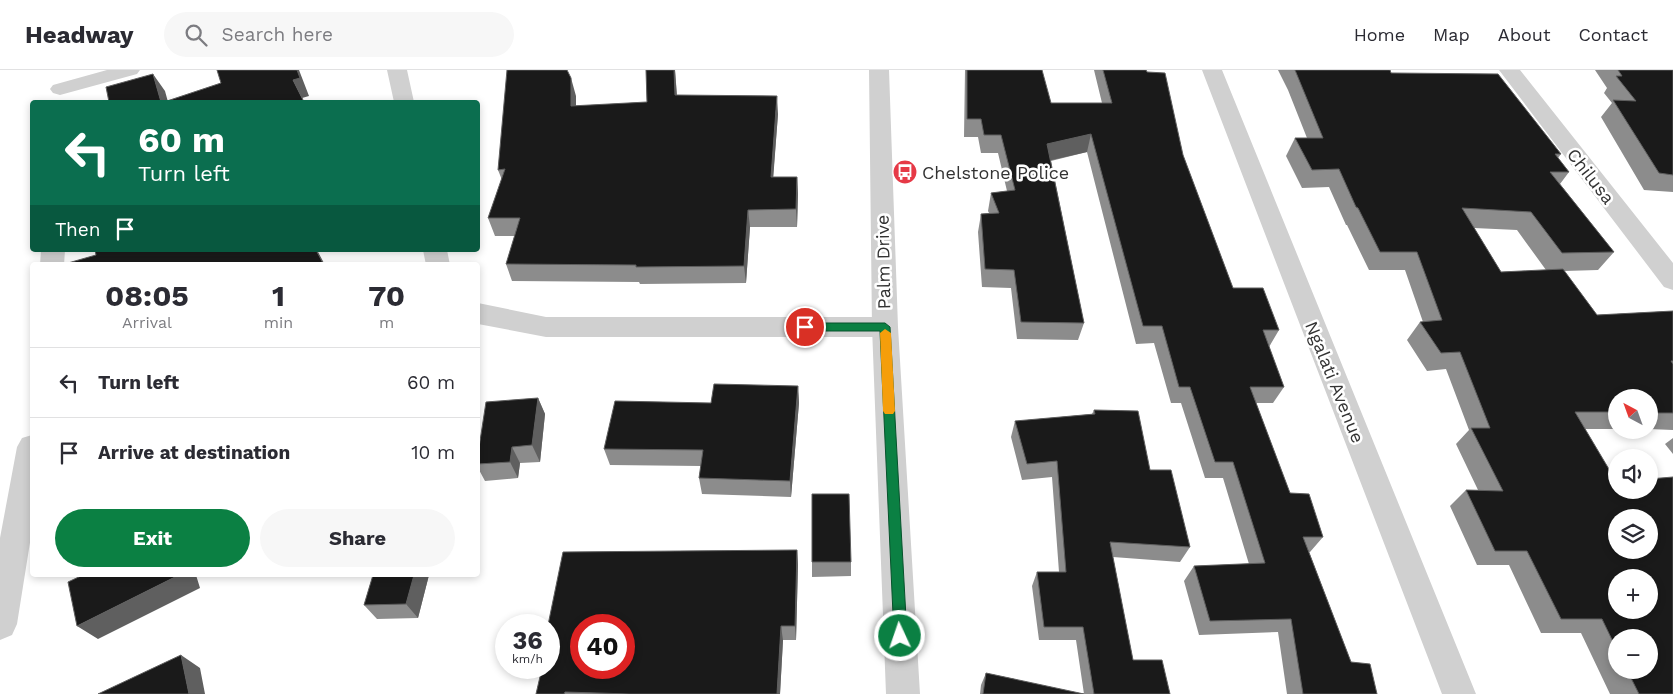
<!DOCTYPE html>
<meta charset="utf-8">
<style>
:root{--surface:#fff;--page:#f7f7f7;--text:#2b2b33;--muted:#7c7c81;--line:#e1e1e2;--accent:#0b8043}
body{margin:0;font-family:"Work Sans",sans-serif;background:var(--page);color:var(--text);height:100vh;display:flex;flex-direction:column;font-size:19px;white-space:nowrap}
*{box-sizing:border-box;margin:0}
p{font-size:16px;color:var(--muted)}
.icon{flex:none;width:28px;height:28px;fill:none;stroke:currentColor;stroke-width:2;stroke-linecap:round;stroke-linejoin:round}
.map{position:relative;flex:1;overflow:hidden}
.side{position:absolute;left:30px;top:192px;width:450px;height:315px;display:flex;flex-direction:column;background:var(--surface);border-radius:5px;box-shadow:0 2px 8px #0003}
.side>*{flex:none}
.hud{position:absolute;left:30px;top:30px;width:450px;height:152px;border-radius:5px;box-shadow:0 2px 8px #0003;background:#0b6e4f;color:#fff;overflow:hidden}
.needle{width:32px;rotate:319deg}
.controls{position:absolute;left:1608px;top:319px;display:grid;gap:10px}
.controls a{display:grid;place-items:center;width:50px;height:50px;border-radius:50%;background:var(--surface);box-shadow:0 2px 8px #0003;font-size:25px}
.speed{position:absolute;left:495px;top:544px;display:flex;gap:10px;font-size:25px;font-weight:700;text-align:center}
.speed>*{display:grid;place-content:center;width:65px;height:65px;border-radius:50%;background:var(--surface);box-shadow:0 2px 8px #0003;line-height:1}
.speed small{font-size:12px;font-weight:400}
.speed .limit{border:8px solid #d22;background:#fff;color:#111}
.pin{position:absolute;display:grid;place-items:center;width:42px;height:42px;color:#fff;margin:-21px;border:2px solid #fff;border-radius:50%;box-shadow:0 1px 5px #0007}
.me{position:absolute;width:55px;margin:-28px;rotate:357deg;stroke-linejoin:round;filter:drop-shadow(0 0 4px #0008)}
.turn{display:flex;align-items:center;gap:18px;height:105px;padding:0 25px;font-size:22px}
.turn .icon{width:65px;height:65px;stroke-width:2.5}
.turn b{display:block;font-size:35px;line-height:42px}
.then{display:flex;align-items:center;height:48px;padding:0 25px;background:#0003;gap:10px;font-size:19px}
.eta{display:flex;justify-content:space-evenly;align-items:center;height:85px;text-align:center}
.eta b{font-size:30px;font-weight:700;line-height:35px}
.primary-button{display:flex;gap:10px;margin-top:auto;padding:10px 25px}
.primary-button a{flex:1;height:58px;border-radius:30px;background:var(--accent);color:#fff;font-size:20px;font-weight:700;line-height:58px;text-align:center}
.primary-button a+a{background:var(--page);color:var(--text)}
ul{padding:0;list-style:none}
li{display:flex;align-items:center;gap:15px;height:70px;padding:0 25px;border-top:1px solid var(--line)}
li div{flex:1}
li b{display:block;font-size:19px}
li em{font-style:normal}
header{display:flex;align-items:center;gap:30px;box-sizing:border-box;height:70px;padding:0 25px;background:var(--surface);border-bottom:1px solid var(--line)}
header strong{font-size:24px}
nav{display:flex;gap:28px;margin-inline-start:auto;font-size:18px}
.search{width:350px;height:45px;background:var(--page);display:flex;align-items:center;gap:12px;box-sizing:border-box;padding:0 18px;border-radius:28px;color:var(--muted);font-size:19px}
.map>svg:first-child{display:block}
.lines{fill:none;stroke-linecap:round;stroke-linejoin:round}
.minor{fill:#d0d0d0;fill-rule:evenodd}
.tertiary{fill:#d0d0d0;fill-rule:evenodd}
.wall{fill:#8c8c8c;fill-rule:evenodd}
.shaded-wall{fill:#5f5f5f}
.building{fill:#1a1a1a;stroke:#5f5f5f;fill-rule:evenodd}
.route{fill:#0b8043;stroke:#07532c}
.slow{fill:#f59e0b}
.labels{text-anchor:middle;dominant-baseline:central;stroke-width:5;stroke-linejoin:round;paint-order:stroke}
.poi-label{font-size:18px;fill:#333;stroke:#fff;text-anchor:start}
.street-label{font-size:18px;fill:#333;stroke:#fff}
</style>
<header>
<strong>Headway</strong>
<div class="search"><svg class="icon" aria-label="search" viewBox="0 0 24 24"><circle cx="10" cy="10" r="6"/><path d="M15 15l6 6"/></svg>Search here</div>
<nav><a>Home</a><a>Map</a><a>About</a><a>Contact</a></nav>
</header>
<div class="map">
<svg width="1673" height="624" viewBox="0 0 1673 624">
<rect width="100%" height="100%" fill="#fff"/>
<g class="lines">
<path class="minor" d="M107 0H140L137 4 60 25 53 23 50 19 53 15Z
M387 0H407L414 32H394Z
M1202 0H1222L1476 624H1442Z
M1499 0H1520L1673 193V220L1664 217Z
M41 180H65L64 195H40Z
M423 180H447L450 195H426Z
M478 233 546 247H885L894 250 898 257 894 264 885 267H546L478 254Z
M32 365V460L17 554 12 565 0 570V468L17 377 22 368Z"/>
<path class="tertiary" d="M869 0H889L898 257 920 624H886L872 257Z"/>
</g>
<path class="wall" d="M646 0H675L677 25 778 44 773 107H797L798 124 797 157H750L746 213 640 214 639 212 512 211 506 194 515 166H495L488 148 502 110 498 100 576 26V36L647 32Z
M965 0H999L1051 33H1102L1094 0H1146L1183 85 1233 218 1279 260 1269 277 1284 317 1273 333H1256L1290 423 1323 467 1310 482H1309L1351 592 1377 624H1287L1278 562 1199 565 1184 511 1194 496 1249 494 1223 408H1205L1181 333H1171L1154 273 1136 274 1087 82 1051 91 1084 253 1078 270 1017 269 1011 218 982 217 978 162 981 144 989 143 988 141 991 123 1007 121 998 83H981L978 67H964Z
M1278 0H1390L1391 3 1561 84 1558 88 1569 102 1560 114 1614 182 1598 200 1564 201 1597 245 1673 241V360L1649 359V328H1616V359H1585L1673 624H1610L1581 563H1541L1509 495H1477L1450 436 1466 420H1478L1456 374 1469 360 1446 299 1427 301 1407 270 1420 252H1423L1405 200H1369L1347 155H1346L1329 117 1302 118 1286 86 1295 68H1307L1288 20ZM1474 158 1517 160 1546 200 1501 202ZM1616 568 1649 600H1616Z
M1595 0H1673V122L1644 120 1601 47 1612 33 1604 23 1607 18Z
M798 316 799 333 791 427 702 424 699 408 701 396 610 395 604 379 711 333Z
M538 328 545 344 540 392 520 393 518 408 485 411 478 398V384Z
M1094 340 1150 400 1190 477 1180 492 1113 487 1133 590 1170 624H1084L1076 570H1039L1032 516 1037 502H1059L1052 407 1022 410 1011 367 1015 351 1092 344Z
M1673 368V384L1665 374Z
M797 480 798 495 796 570H783L780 624H536L550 563 549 560V555Z
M812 492H851V506L812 507Z
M373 505H429L418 548 377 549 364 535Z
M986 603 1084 624H980L981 615Z"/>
<path class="shaded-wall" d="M297 0H299L309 26 302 28 293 10Z
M674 0H675L678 43 675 25Z
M153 4 165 21 168 32H161Z
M571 8 576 26V54L571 36Z
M777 26 778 44 772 124 771 107Z
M1091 64 1087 82 1043 92 1047 74Z
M797 107 798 124 797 157 796 139Z
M748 140 750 157 746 213 744 196Z
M316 180H317L325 195H324Z
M798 316 799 333 791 427 790 411Z
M538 328 545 344 540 392 532 375Z
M512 377 520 393 518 408 510 392Z
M797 480 798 495 796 570 795 556Z
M179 505H196L200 518 98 569 77 556Z
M414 505H429L418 548 406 534Z
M781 556 783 570 780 624H777Z
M181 585 200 598 205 624H189Z"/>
<path class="building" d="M217 0H297L300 8 293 10 304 32H164L221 13Z
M507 0H567L571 8V36L647 32 646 0H674L675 25 777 26 771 107H797L796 139 748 140 744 196 636 197V195L506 194 520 148H488L505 99 498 100Z
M967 0H1042L1051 33H1112L1103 0H1146L1147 2 1165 3 1183 85 1233 218H1263L1279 260H1263L1284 317H1250L1290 423 1309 424 1323 467H1303L1351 592 1370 594 1377 624H1303L1291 549 1210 551 1194 496 1265 493 1233 392H1215L1190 317H1179L1162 256H1143L1091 64 1047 74 1084 253 1021 252 1014 200 985 199 981 144 999 143 991 123 1015 120 1001 65H984L981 49H967Z
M1295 0H1390L1391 3 1498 4 1561 84H1555L1569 102H1550L1614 182 1562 183 1531 142 1462 138 1501 202 1563 199 1597 245 1673 241V291H1671L1673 294V343H1649V328H1616V342H1575L1616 411V420H1649V409L1673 407V624H1639L1627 600H1649V568H1616V578L1602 549H1561L1527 481H1495L1466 420 1503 421 1471 358H1490L1460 282 1441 283 1420 252 1442 250 1417 182H1380L1358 138 1356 137 1339 99 1312 100 1295 68H1323ZM1616 448H1649V480H1616ZM1616 508H1649V540H1616Z
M1618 0H1673V105L1659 103 1613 30 1636 31 1616 6H1622Z
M153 4 161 32H109L106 17Z
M95 180H316L324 195H61L96 185Z
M714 314 798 316 790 411 699 408 703 380 604 379 615 331 711 333Z
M538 328 532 375 512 377 510 392 478 394V384L486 332Z
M1094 340 1138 341 1150 400H1171L1190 477 1110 472 1133 590H1162L1170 624H1094L1083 557H1044L1037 502H1066L1057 391 1027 394 1015 351 1095 344Z
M812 424H849L851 492H812Z
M797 480 795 556H781L777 624H630L565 622 564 624H536L542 598H549V570L551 558H549L548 555 563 482ZM581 555H624V598H581Z
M83 505H179L77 556 68 512Z
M373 505H414L406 534 364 535Z
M181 585 189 624H98Z
M986 603 1084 624H983Z"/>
<path class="route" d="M805 253H885L890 257 907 566 905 571 900 573 896 571 894 566 880 261H805L800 257Z"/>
<path class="slow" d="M885 259 891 263 895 341 893 344H885L883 341 880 263Z"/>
<defs>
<symbol id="bus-disc" viewBox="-11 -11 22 22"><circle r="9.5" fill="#e63946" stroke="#fff"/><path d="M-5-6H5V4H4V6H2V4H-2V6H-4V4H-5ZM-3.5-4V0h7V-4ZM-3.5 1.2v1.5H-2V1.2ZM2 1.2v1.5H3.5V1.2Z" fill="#fff"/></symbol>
</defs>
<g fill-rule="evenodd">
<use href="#bus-disc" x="891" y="88" width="28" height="28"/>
</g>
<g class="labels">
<g class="poi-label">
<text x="922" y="102">Chelstone Police</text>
</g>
<g class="street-label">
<text transform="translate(1591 106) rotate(52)">Chilusa</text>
<text transform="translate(883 192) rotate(-91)">Palm Drive</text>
<text transform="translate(1335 312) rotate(68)">Ngalati Avenue</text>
</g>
</g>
</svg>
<div class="controls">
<a><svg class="needle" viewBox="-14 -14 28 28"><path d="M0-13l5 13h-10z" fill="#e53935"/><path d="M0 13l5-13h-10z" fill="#7c7c81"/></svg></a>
<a><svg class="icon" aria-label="sound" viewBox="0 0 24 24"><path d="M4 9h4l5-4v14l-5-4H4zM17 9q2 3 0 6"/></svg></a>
<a><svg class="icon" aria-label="layers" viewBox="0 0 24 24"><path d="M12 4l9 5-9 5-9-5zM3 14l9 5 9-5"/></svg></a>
<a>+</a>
<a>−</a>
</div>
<div class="speed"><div>36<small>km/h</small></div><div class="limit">40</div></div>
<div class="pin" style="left:805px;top:257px;background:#d93025"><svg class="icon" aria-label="arrive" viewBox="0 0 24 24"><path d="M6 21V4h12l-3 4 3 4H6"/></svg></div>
<svg class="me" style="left:900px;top:566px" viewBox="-20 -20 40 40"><circle r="17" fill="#0b8043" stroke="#fff" stroke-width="3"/><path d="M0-11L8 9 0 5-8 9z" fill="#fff"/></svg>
<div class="hud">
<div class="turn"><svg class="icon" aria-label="left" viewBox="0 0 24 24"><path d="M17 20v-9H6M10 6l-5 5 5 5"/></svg><div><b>60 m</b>Turn left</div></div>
<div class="then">Then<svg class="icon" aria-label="arrive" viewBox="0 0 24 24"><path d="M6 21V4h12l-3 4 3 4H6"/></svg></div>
</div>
<section class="side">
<div class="eta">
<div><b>08:05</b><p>Arrival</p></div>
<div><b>1</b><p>min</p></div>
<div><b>70</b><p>m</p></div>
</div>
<ul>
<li><svg class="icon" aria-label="left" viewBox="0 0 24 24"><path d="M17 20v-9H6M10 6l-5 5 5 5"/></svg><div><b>Turn left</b></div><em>60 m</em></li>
<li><svg class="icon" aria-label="arrive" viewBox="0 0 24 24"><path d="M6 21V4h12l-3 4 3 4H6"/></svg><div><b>Arrive at destination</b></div><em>10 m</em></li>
</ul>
<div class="primary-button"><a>Exit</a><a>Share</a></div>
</section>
</div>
